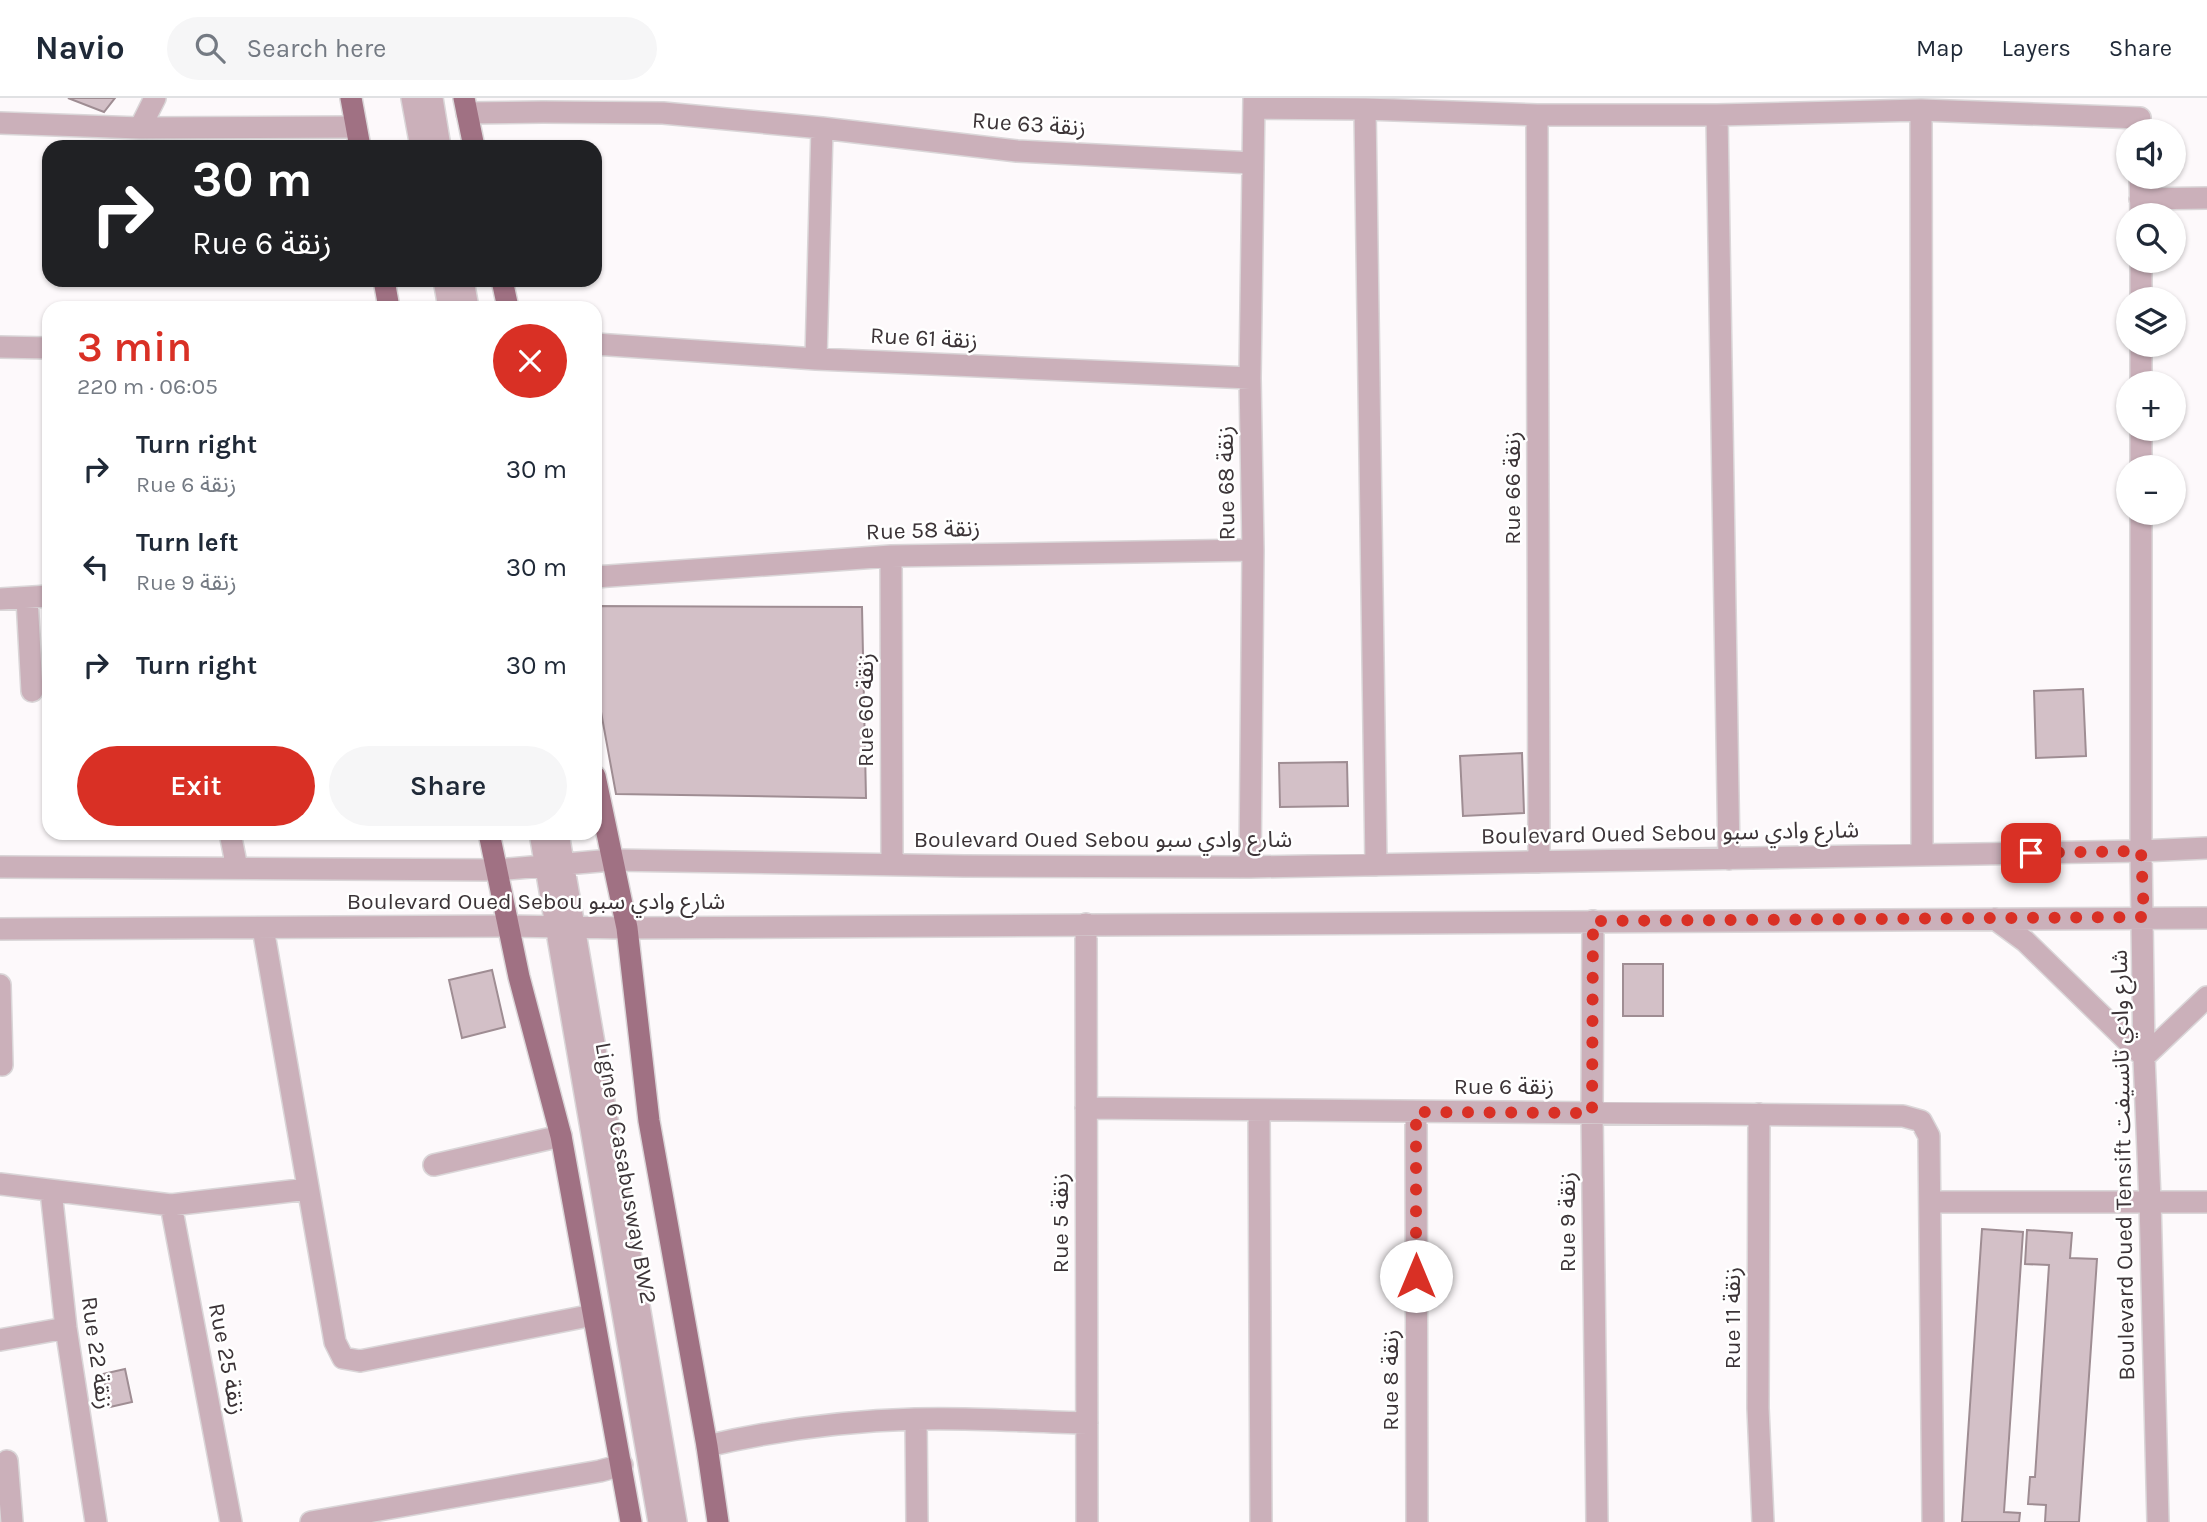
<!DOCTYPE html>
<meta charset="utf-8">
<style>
:root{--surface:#fff;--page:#f6f6f7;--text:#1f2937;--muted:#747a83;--line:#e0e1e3;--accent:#d93025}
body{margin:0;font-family:Karla,"Noto Sans Arabic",sans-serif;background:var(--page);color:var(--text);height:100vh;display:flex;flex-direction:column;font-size:26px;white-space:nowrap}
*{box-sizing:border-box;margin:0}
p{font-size:23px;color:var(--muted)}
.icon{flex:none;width:38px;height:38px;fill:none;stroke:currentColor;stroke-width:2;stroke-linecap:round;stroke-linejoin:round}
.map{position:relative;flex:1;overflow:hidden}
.drawer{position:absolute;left:42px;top:203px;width:560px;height:539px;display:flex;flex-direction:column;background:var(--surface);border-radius:21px;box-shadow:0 2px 5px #0004}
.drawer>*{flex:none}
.hud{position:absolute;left:42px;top:42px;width:560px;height:147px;border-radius:21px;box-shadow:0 2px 5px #0004;background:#202124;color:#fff;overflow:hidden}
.fabs{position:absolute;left:2116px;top:21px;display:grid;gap:14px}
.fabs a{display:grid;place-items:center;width:70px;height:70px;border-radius:50%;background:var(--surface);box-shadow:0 2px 5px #0004;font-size:35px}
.pin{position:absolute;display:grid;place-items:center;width:60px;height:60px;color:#fff;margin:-30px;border-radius:14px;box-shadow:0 4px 10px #0006}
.me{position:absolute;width:77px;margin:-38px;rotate:0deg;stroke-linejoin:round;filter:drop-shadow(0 0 5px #0008)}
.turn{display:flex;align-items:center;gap:24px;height:147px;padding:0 35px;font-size:32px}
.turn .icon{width:91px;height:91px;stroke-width:2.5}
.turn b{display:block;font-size:49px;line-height:60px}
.round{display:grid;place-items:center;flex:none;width:74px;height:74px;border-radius:37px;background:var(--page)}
.head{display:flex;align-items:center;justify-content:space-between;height:119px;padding:0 35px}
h1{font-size:42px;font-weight:600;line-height:52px;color:var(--accent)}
.primary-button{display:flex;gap:14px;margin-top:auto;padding:14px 35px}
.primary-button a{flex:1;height:80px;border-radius:42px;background:var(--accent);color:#fff;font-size:28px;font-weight:600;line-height:80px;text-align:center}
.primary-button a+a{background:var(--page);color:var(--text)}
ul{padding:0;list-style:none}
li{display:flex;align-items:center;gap:21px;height:98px;padding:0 35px}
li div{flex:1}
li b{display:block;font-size:26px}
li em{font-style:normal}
header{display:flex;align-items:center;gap:42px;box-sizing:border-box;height:98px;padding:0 35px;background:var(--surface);border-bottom:2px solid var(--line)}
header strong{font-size:33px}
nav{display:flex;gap:38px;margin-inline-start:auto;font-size:24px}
.search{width:490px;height:63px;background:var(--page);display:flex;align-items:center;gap:18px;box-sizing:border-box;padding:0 24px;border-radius:38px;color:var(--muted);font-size:26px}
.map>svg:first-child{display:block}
.building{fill:#d3c0c7;stroke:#9f8d93;stroke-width:2}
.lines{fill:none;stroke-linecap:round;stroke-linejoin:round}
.minor-casing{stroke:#dad6d8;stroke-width:24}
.major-casing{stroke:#dad6d8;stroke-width:24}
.minor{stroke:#cbb0ba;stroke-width:21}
.major{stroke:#a07183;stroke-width:21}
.route{stroke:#d93025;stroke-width:12;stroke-dasharray:0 21.6}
.labels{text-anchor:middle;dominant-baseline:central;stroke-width:5;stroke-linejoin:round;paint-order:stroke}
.street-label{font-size:23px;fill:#3c3437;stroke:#fff}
</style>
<header>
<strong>Navio</strong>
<div class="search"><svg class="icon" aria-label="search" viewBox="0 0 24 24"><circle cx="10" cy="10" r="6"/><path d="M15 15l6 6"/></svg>Search here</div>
<nav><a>Map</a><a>Layers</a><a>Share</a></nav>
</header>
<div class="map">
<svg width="2207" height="1424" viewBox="0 0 2207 1424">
<rect width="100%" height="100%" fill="#fdf9fb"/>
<path class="building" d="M68 0H115L104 14Z
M521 182H583V185H521Z
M595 508 862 509 866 700 616 696 595 581Z
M2083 591 2086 658 2036 660 2034 593Z
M1522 655 1524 715 1463 718 1460 658Z
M1347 664 1348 708 1280 709 1279 665Z
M1623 866H1663V918H1623Z
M492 872 505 929 462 940 449 882Z
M1982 1131 2023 1134 2004 1414 2020 1415 2019 1424H1962Z
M2027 1132 2072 1135 2070 1160 2097 1161 2079 1424H2045L2046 1407 2028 1406 2030 1379H2035L2049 1167 2025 1166Z
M125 1271 132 1304 110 1309 103 1276Z"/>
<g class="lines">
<defs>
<path id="minor" d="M412 0 421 49
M432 0 440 49
M1254 10 1365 11 1537 17H1717L1921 12 2140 20
M1365 11 1376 767
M1921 12 1922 757
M467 15 543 14 663 15 822 30 1017 53 1253 65
M1537 17 1539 764
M1717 17 1729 761
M0 25 140 30 356 29
M140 30 155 0
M2140 79 2141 117
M2140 101 2207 100
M2141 163V201
M444 182 449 210
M463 182 468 210
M595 246 816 261 1250 280
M2141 247V285
M0 249 49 250
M816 261 822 30
M2141 331V369
M2141 415V753L2144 959 2150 1102 2158 1424
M891 458 892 766
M595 479 891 458 1253 452
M27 500 32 593
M0 501 49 498
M230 735 237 770
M540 735 659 1424
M558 735 676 1424
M0 769 496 772 612 762 964 768 1250 769 2141 753 2207 750
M1250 769 1253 452 1250 280 1254 0
M1995 821 2025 843 2144 959 2207 899
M1593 823 1592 1015 1597 1424
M1086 826 1087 1424
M263 830 335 1244 343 1260 360 1263 593 1217
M0 831 507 828 627 830 2207 820
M0 887 2 967
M1086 1010 1903 1018 1921 1023 1929 1038 1933 1424
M1259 1012 1261 1424
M1416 1014 1417 1424
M1759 1016 1758 1310 1763 1424
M434 1067 561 1038
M0 1086 171 1107 308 1091
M51 1093 66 1230 96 1424
M1930 1104H2207
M171 1107 231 1424
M0 1242 66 1230
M916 1321 917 1424
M707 1348C775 1332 844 1323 915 1321 972 1319 1030 1324 1087 1325
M7 1363 12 1424
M311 1424 600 1373 622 1367"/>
<path id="major" d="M351 0 360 49
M464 0 474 49
M384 182 389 210
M502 182 508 210
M595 678 627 830 649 1023 707 1348 718 1424
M489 735 519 879 561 1038 631 1424"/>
</defs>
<use href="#minor" class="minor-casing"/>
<use href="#major" class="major-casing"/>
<use href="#minor" class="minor"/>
<use href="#major" class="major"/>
</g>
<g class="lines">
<path class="route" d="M1416 1178V1014L1592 1015 1593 823 2144 819 2141 753 2031 755"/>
</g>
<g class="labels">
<g class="street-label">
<text transform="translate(1029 26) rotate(4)">Rue 63 زنقة</text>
<text transform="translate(924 240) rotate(3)">Rue 61 زنقة</text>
<text transform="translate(1226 385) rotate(-91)">Rue 68 زنقة</text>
<text transform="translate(1512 390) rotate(-90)">Rue 66 زنقة</text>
<text transform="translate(923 432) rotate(-2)">Rue 58 زنقة</text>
<text transform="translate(865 612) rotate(-90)">Rue 60 زنقة</text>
<text transform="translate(1670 735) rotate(-1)">Boulevard Oued Sebou شارع وادي سبو</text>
<text x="1103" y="741">Boulevard Oued Sebou شارع وادي سبو</text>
<text x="536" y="803">Boulevard Oued Sebou شارع وادي سبو</text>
<text x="1504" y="988">Rue 6 زنقة</text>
<text transform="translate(2123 1067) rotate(-91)">Boulevard Oued Tensift شارع وادي تانسيفت</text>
<text transform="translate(626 1075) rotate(80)">Ligne 6 Casabusway BW2</text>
<text transform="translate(1567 1124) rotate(-90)">Rue 9 زنقة</text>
<text transform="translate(1060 1125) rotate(-90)">Rue 5 زنقة</text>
<text transform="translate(1732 1220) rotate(-90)">Rue 11 زنقة</text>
<text transform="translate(97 1255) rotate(82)">Rue 22 زنقة</text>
<text transform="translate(227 1261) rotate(79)">Rue 25 زنقة</text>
<text transform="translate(1390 1282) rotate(-90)">Rue 8 زنقة</text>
</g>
</g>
</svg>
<div class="fabs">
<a><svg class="icon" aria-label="sound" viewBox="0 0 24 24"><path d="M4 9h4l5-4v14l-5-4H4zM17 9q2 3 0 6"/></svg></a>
<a><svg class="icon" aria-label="search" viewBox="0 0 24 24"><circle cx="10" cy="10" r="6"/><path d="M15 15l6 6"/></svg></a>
<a><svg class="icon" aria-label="layers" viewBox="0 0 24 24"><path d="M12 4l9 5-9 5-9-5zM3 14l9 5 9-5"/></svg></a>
<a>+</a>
<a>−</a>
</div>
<div class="pin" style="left:2031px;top:755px;background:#d93025"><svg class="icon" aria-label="arrive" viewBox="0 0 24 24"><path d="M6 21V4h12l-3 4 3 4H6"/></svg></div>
<svg class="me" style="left:1416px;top:1178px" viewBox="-20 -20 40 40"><circle r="19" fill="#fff"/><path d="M0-13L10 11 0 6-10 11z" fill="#d93025"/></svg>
<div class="hud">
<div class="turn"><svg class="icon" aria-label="right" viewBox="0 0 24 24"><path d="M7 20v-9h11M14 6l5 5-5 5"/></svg><div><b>30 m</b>Rue 6 زنقة</div></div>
</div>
<section class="drawer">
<div class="head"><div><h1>3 min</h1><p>220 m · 06:05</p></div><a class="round" style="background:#d93025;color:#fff"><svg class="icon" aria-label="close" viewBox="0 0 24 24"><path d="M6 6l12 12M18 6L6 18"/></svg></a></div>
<ul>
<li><svg class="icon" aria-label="right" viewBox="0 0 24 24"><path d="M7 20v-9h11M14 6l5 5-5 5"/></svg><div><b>Turn right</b><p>Rue 6 زنقة</p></div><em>30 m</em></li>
<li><svg class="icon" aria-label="left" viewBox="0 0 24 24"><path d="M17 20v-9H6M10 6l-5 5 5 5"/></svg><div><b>Turn left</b><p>Rue 9 زنقة</p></div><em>30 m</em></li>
<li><svg class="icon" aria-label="right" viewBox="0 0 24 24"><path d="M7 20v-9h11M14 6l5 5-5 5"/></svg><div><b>Turn right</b></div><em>30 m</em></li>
</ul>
<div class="primary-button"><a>Exit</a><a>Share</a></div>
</section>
</div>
